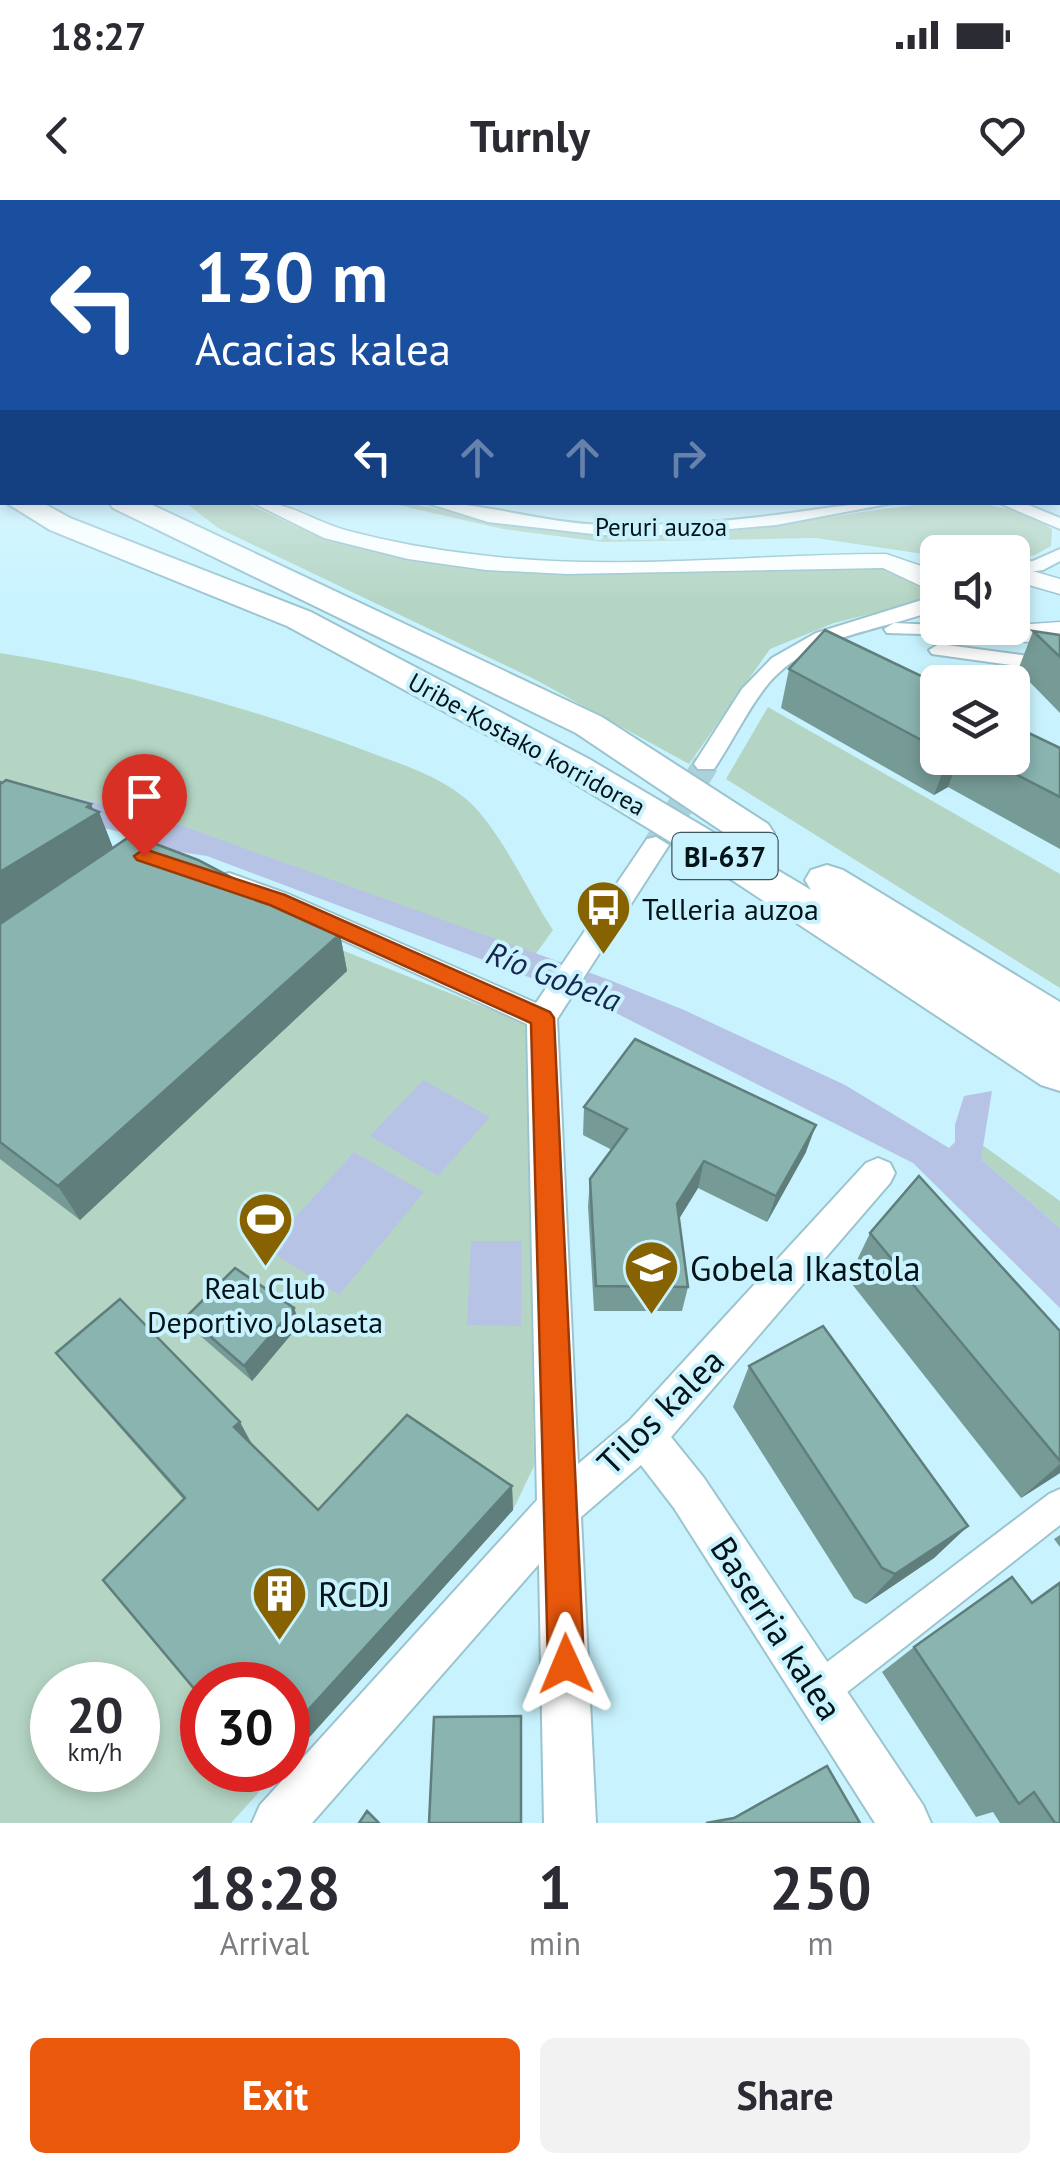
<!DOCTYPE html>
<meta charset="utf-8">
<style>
:root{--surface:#fff;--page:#f2f2f3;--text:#2b2b33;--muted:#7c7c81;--accent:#ea580c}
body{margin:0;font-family:"PT Sans",sans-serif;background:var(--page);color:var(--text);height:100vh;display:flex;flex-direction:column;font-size:38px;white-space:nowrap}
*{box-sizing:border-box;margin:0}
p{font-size:32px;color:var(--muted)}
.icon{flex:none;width:55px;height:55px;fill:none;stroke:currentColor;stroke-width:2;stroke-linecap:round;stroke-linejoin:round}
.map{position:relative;height:1623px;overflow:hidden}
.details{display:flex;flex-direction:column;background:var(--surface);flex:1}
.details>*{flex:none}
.hud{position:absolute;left:0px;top:0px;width:1060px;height:305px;box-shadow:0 5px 15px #0003;background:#1a4fa0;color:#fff;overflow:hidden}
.controls{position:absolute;left:920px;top:335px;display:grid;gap:20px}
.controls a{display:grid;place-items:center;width:110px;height:110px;border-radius:15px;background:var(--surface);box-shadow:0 5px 15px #0003;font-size:50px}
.speed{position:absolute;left:30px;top:1462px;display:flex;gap:20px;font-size:50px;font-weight:700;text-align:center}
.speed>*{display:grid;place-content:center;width:130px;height:130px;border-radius:50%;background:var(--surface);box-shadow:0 5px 15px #0003;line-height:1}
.speed small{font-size:25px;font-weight:400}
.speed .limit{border:15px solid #d22;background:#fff;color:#111}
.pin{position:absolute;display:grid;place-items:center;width:85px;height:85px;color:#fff;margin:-102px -42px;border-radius:50% 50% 50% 0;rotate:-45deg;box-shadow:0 0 10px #0007}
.pin .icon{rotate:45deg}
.me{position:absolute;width:110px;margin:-55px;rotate:359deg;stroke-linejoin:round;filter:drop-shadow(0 0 8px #0008)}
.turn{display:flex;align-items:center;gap:35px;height:210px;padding:0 30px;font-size:45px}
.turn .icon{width:130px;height:130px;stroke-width:2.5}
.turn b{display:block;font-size:70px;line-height:85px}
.lanes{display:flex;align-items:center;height:95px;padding:0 30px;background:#0003;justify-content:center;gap:50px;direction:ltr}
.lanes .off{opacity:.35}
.eta{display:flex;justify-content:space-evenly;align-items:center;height:170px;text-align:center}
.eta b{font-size:60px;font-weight:700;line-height:70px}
.cta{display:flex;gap:20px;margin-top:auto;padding:20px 30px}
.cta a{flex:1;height:115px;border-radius:15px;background:var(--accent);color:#fff;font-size:40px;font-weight:700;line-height:115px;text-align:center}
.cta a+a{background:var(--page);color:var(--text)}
.status{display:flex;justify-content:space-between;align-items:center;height:70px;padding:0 50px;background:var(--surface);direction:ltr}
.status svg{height:28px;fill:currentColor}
header{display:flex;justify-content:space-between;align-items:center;height:130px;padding:0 30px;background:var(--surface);font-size:45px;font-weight:700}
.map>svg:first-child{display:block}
.green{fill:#b5d5c4;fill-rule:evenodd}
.water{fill:#b6c3e5}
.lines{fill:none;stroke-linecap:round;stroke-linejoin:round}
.minor-tunnel{stroke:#abd1db;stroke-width:26;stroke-dasharray:26 12;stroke-linecap:butt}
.pedestrian-casing{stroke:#9bc4cf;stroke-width:4}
.minor-casing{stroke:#9bc4cf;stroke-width:4}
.tertiary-casing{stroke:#9bc4cf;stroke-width:3}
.trunk-casing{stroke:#9bc4cf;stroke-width:4}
.pedestrian{fill:#fff;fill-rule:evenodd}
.minor{fill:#fff;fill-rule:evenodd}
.tertiary{fill:#fff;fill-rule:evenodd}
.trunk{fill:#fff;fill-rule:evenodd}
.wall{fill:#769b97}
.shaded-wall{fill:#607e7b}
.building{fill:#89b4b0;stroke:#607e7b;stroke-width:2.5}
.route{fill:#ea580c;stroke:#983908;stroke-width:2.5}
.labels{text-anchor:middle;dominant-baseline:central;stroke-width:8;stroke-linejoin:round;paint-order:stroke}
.far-street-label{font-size:25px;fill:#041317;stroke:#c8f3fe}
.shield{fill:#c8f3fe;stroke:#3f565c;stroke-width:2.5}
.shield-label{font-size:28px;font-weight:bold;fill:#041317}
.poi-label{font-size:30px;fill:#041317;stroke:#c8f3fe;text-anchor:start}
.water-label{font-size:32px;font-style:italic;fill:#192651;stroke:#c8f3fe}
.near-poi-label{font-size:35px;fill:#041317;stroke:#c8f3fe;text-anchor:start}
.near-street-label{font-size:35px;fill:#041317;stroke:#c8f3fe}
</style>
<div class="status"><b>18:27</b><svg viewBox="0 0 49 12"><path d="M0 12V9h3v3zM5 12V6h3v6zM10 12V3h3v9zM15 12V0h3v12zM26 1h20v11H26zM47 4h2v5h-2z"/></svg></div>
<header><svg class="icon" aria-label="back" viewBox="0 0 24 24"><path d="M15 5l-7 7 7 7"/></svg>Turnly<svg class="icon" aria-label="heart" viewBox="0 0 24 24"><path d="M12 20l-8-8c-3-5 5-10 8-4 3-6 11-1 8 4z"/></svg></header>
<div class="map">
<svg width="1060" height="1623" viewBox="0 0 1060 1623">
<rect width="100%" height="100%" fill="#c8f3fe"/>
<path class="green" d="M971 302C1000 306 1028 313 1052 329L1051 346 1035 355 1013 360 1012 352H938L937 356 816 338 603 342 503 329 389 303C425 302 457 316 493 321 545 328 600 332 653 334 760 338 864 303 971 302Z
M186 303H246L327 340 450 364 557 373 891 368 920 383 924 394 918 402 834 423 770 449 689 564 536 480 218 328Z
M0 453C124 473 243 505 361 549 402 565 451 578 480 613 509 648 529 693 553 730L535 755 158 617 0 580Z
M768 507 1060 674V788L726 579Z
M144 671 527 824 534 1266 513 1310 288 1561V1485H202V1570H279L231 1623H0V774ZM52 1485H138V1570H52Z
M981 944 1060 1001V1028L981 959Z"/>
<path class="water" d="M0 580 158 617 607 779 684 810 845 885 949 948 955 942V925L964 896 992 891 981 959 1060 1028V1108L913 963 592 801 207 656 160 649 144 638 0 602Z
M423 880 490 917 438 976 370 936Z
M354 952 424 992 339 1095 267 1049Z
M471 1041H522L521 1126 467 1125Z"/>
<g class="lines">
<path class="minor-tunnel" d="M656 645 706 564"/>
<defs>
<path id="pedestrian" d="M1060 1289V1325L832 1504 819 1509 806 1504 801 1491 806 1478 1049 1294Z"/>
<path id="minor" d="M424 302C484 302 544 324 607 325 663 326 720 322 776 315 817 310 856 302 898 302L776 325 660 335H602L488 322Z
M997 302H1021L1060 318V329Z
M1060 349V361L1043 370 1012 374V363L1033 361Z
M938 395 935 410C878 432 811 434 768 484 747 510 733 541 714 569H698L694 564 742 489 772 458 816 433Z
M894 423 1001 428 1003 430 993 436 887 433 884 429Z
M939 444 1060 460V472L932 454 929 450Z
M656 637 669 645 557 819 578 1264 629 1221 866 963 878 958 890 963 895 973 890 983 671 1237 704 1278 923 1605 931 1623H875L674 1308 641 1265 581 1317 596 1623H544L539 1364 312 1623H252L260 1605 537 1300 527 824 268 706 220 688 216 682 220 676 229 673 288 694 536 803 647 639Z"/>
<path id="tertiary" d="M251 302C292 302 308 319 345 330 390 342 434 350 480 355 613 372 752 354 886 354L924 367 938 376V394L883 368 567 374 486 370 408 359 324 338Z
M1012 365 1060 379V394L1012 380Z
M1060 422V438L1026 442 976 433 973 428Z"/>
<path id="trunk" d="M0 175H2V183H0Z
M0 230H2V248L0 247Z
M5 302H41L70 318 311 412 589 559 811 690 805 680 811 670 827 665 843 670 1060 802V891L1041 885 723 674 561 575 287 426 50 330Z
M109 302H146L602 517 768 624 774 633 768 642 753 646 738 642 576 533 113 308Z"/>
</defs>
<use href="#pedestrian" class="pedestrian-casing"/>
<use href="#minor" class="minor-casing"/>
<use href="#tertiary" class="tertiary-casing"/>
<use href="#trunk" class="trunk-casing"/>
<use href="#pedestrian" class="pedestrian"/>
<use href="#minor" class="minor"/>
<use href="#tertiary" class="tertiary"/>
<use href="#trunk" class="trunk"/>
</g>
<path class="wall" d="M1033 431 1060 435V513L1018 470Z
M789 469 938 484V558H1012L1060 548V649L948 587 934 595 781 508Z
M0 582 99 612 113 648 340 734 347 771 80 1020 0 959Z
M584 907 806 952 767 1022 698 988 679 1019 688 1087 682 1111H594L588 1006 590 979 612 950 583 935Z
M870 1033 1060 1131V1273L1021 1298 848 1079Z
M294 1108 300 1124 252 1181 196 1132 187 1116Z
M56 1153 253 1246 318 1310 512 1286 513 1310 288 1561 184 1300 79 1181Z
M749 1166 968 1326 934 1358 866 1404 854 1398 733 1207Z
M1060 1335V1347L1054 1339Z
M1060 1381V1623H1000L993 1612 976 1617 882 1472 914 1447 1031 1402Z"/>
<path class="shaded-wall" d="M948 558H959L948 587 934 595Z
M91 604 95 614 99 612 118 661 0 738V672Z
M340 734 347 771 80 1020 58 986Z
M816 925 806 952 767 1022 776 996Z
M704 961 698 988 672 1030 677 1004Z
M294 1108 300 1124 252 1181 244 1166Z
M240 1222 254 1248 234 1227Z
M1060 1264V1273L1021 1298Z
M512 1286 513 1310 288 1561V1532Z
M968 1326 934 1358 866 1404 895 1374Z"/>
<path class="building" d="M825 430 938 484V549L789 469Z
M1033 431 1060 435V457Z
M1012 525 1060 548V597L984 558H1012Z
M6 580 91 604 87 607 99 612 0 672V582L2 583Z
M132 635 198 660 340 734 58 986 0 942V724Z
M635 839 816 925 776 996 704 961 677 1004 688 1087 596 1086 590 979 627 929 584 907Z
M919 976 1060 1131V1261L870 1033Z
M235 1068 294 1108 244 1166 187 1116Z
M120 1099 240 1222 234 1227 318 1310 407 1215 512 1286 288 1532V1485H202V1498L103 1380 185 1298 56 1153Z
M823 1126 968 1326 895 1374 882 1368 749 1166Z
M1012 1377 1032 1403 1060 1383V1623H1055L1034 1592 1019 1604 914 1447Z
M521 1516V1623H429L434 1517Z
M827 1566 860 1623H706L734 1618Z
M367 1611 379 1623H359Z"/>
<linearGradient id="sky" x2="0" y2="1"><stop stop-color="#94bae7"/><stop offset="0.43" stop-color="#e6faff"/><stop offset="1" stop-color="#e6faff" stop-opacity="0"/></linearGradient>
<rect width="1060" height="403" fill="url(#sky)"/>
<path class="route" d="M144 649 285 695 550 812 554 818 584 1464 579 1476 566 1482 553 1476 548 1464 531 823 270 705 137 660 134 656Z"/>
<defs>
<symbol id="bus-pin" viewBox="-11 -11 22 30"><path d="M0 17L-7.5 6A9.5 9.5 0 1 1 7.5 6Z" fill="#876200" stroke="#c8f3fe"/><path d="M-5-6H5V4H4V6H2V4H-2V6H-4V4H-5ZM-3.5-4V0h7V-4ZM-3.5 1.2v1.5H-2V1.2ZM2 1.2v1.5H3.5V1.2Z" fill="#fff"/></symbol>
<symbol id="stadium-pin" viewBox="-11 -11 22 30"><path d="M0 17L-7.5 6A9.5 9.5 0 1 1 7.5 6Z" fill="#876200" stroke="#c8f3fe"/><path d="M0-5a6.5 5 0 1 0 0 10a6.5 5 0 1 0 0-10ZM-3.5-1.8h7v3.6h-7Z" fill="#fff"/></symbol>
<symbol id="school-pin" viewBox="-11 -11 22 30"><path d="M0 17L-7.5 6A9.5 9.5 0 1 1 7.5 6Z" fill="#876200" stroke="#c8f3fe"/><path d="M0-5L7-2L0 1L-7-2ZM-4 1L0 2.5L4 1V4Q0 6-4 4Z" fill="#fff"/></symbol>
<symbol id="building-pin" viewBox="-11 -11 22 30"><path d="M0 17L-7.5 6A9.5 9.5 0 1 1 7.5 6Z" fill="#876200" stroke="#c8f3fe"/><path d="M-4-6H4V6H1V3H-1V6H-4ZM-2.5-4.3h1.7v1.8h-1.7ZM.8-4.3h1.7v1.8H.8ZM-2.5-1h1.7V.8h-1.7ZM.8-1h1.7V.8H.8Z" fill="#fff"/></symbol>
</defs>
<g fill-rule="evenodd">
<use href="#bus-pin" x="572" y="676" width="63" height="86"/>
<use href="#stadium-pin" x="234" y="988" width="63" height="86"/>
<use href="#school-pin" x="620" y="1036" width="63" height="86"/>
<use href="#building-pin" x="248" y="1362" width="63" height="86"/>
</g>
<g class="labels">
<g class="far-street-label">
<text x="661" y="327">Peruri auzoa</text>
<text transform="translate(527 544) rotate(29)">Uribe-Kostako korridorea</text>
</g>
<rect class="shield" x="672.5" y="633" width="105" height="46" rx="8"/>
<g class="shield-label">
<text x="725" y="656">BI-637</text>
</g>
<g class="poi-label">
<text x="642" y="708">Telleria auzoa</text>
<text x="265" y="1087" text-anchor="middle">Real Club<tspan x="265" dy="34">Deportivo Jolaseta</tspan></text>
</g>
<g class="water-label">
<text transform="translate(554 776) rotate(21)">Río Gobela</text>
</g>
<g class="near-poi-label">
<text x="690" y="1068">Gobela Ikastola</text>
<text x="318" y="1394">RCDJ</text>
</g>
<g class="near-street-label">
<text transform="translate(660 1211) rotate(-45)">Tilos kalea</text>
<text transform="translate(777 1428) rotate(57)">Baserria kalea</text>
</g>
</g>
</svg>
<div class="controls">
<a><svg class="icon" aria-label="sound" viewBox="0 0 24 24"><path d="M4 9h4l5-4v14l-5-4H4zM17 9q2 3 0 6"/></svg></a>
<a><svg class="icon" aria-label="layers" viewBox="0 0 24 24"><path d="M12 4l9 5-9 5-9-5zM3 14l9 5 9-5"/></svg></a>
</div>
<div class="speed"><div>20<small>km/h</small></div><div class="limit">30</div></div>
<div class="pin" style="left:144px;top:656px;background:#d93025"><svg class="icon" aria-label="arrive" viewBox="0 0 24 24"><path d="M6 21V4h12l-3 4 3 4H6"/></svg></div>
<svg class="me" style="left:566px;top:1464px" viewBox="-20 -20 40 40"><path d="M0-17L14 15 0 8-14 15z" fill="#ea580c" stroke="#fff" stroke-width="4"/></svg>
<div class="hud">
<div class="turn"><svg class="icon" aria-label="left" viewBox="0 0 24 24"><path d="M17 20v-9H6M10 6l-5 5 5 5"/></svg><div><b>130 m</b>Acacias kalea</div></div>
<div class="lanes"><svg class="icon" aria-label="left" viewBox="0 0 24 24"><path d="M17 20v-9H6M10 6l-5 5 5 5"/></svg><svg class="icon off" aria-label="ahead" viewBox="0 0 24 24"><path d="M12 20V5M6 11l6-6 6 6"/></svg><svg class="icon off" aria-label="ahead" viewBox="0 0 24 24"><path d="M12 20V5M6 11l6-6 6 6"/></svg><svg class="icon off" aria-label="right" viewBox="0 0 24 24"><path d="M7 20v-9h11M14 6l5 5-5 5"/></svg></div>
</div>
</div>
<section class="details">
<div class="eta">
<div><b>18:28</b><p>Arrival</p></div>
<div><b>1</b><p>min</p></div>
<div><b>250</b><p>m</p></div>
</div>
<div class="cta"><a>Exit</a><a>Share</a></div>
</section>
